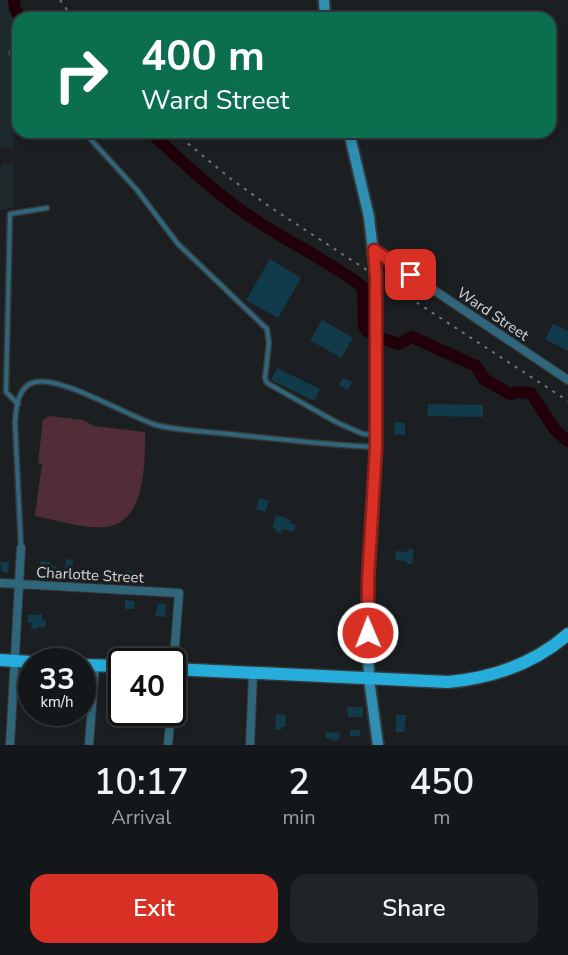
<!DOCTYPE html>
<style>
:root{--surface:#141719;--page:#212426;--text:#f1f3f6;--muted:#9d9fa2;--line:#333638;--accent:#d93025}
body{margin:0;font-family:"Nunito Sans",sans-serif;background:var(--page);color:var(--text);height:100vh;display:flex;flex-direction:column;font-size:22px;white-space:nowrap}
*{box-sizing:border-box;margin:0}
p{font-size:20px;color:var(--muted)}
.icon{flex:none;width:33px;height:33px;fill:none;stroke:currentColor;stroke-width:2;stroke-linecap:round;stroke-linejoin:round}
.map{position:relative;height:745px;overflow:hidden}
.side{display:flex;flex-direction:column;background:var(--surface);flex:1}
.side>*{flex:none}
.hud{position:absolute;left:12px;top:12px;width:544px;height:126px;border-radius:18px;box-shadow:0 3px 9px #0003,0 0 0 2px var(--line);background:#0b6e4f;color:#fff;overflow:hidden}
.speed{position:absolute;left:18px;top:648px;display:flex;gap:12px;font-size:30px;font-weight:700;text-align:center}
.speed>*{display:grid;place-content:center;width:78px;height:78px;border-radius:50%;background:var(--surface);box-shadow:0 3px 9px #0003,0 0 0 2px var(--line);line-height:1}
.speed small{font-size:15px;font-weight:400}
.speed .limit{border:3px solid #111;border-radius:9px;background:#fff;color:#111}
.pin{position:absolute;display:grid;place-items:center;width:51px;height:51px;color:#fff;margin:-26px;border-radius:12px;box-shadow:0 3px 9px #0006}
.me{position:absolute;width:66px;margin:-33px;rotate:359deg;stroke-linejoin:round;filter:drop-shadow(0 0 4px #0008)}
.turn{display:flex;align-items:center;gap:21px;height:126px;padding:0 30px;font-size:27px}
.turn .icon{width:78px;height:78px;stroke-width:2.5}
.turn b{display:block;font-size:42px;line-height:51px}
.eta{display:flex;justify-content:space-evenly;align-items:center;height:102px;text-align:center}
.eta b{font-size:36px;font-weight:600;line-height:42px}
.primary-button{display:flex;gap:12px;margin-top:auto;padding:12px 30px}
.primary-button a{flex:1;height:69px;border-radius:18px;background:var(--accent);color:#fff;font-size:24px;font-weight:600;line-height:69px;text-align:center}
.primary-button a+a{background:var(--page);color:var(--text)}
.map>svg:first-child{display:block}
.built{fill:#1e292d}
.green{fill:#502d37}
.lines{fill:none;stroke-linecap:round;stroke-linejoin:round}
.river{stroke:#210009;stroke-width:12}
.building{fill:#113b4b}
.lane-casing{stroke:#35393b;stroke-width:7}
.street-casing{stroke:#35393b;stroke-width:10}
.secondary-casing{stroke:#35393b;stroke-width:14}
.primary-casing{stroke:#35393b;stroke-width:15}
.lane{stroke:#30667b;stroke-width:4}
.street{stroke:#30667b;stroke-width:8}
.secondary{stroke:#2f8eb1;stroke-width:10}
.primary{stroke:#27addb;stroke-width:12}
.rail{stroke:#717576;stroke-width:2;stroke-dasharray:3 6;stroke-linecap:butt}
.route-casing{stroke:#8d1f18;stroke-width:15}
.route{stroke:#d93025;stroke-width:10}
.labels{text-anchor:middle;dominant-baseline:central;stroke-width:6;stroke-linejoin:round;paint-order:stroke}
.street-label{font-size:15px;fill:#d5d7d8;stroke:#1b1f21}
</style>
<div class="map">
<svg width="568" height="745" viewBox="0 0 568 745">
<rect width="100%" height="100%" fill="#1b1f21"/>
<path class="built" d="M0 0H19L14 148 0 147Z
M3 163 14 164 13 207 0 211V169Z"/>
<path class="green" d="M49 416 83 420 94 426 145 432C145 463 146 523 105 527 83 529 57 520 35 516L42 464 38 463 43 420Z"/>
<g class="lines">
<path class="river" d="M14 0 15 9 21 18
M150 132C184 163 218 196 257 221 292 244 330 262 363 287L364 326 367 331
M384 339 398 344 412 337 476 366 484 379 510 394 517 392 531 393 555 430 568 441"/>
</g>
<path class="building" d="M270 259 301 278 278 318 246 300Z
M322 320 353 338 341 358 310 340Z
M553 324 568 331V351L545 339Z
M277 368 320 389 314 401 271 380Z
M343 378 352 382 348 390 339 385Z
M428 404 483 405V417L427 416Z
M395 422 405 423V435L394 434Z
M259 498 269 501 265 512 256 509Z
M276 515 291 520 290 523 296 525 294 532 282 529 281 533 276 532V529L273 528Z
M408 549 414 550 412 564H407V561L395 560 396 551 408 552Z
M66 559 73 560 72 576H64Z
M40 561 50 562V565L56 566V576H46L47 565 45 571H40Z
M0 562H9L8 573 2 572Z
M125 571H133V581L125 580Z
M125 600 135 601 134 609H125Z
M158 603 166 604 165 617 155 616Z
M38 614H42V620L46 621 45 627H38L37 629H31L32 623H28V615H38Z
M24 700 32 701V709L23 708Z
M347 707H363V717H348Z
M153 712H162L161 723H153Z
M276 714 286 715 285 727H281V730H275Z
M396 715H406L404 732H396Z
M350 730H360V736H350Z
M326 732 340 733 339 739 332 741V739L325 738Z"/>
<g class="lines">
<defs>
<path id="lane" d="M11 53 18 54
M84 132 137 190 178 244 267 329 269 343 265 378 267 383 336 422 363 434 376 435
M18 404 6 392 10 214 47 208
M21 547 15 423C16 407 18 385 36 382 61 376 128 416 156 425 179 431 205 431 229 434 277 439 326 445 375 447"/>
<path id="street" d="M374 250 568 380
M0 583 179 593 172 684
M10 745 21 548
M89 745 95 665
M168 745 171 712
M250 745 253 674"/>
<path id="secondary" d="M324 0 325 18
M349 132 369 217 376 277V447L367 610 369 679 378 745"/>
<path id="primary" d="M0 660 32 662
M82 665 122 666
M172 669 448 682C492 678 535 663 568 634"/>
</defs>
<use href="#lane" class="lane-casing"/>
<use href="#street" class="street-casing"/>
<use href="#secondary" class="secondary-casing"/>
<use href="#primary" class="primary-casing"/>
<use href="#lane" class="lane"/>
<use href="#street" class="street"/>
<use href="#secondary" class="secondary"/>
<use href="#primary" class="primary"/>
<path class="rail" d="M60 0 73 18
M174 132 231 179 270 207 568 401"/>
</g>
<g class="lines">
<defs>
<path id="route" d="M368 633V580L376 447V277L374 250 411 275"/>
</defs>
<use href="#route" class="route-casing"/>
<use href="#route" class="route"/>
</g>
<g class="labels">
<g class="street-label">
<text transform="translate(493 314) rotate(34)">Ward Street</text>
<text transform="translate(90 575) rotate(3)">Charlotte Street</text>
</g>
</g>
</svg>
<div class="speed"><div>33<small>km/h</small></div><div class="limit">40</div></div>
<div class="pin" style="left:411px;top:275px;background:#d93025"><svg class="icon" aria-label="arrive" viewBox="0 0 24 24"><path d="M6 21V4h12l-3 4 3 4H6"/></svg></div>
<svg class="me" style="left:368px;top:633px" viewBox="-20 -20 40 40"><circle r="17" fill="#d93025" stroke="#fff" stroke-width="3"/><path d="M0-11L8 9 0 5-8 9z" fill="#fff"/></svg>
<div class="hud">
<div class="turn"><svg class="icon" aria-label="right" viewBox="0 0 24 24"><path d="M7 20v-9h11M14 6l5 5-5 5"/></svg><div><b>400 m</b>Ward Street</div></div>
</div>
</div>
<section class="side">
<div class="eta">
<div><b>10:17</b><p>Arrival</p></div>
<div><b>2</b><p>min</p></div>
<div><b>450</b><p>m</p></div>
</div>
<div class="primary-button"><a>Exit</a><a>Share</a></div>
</section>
